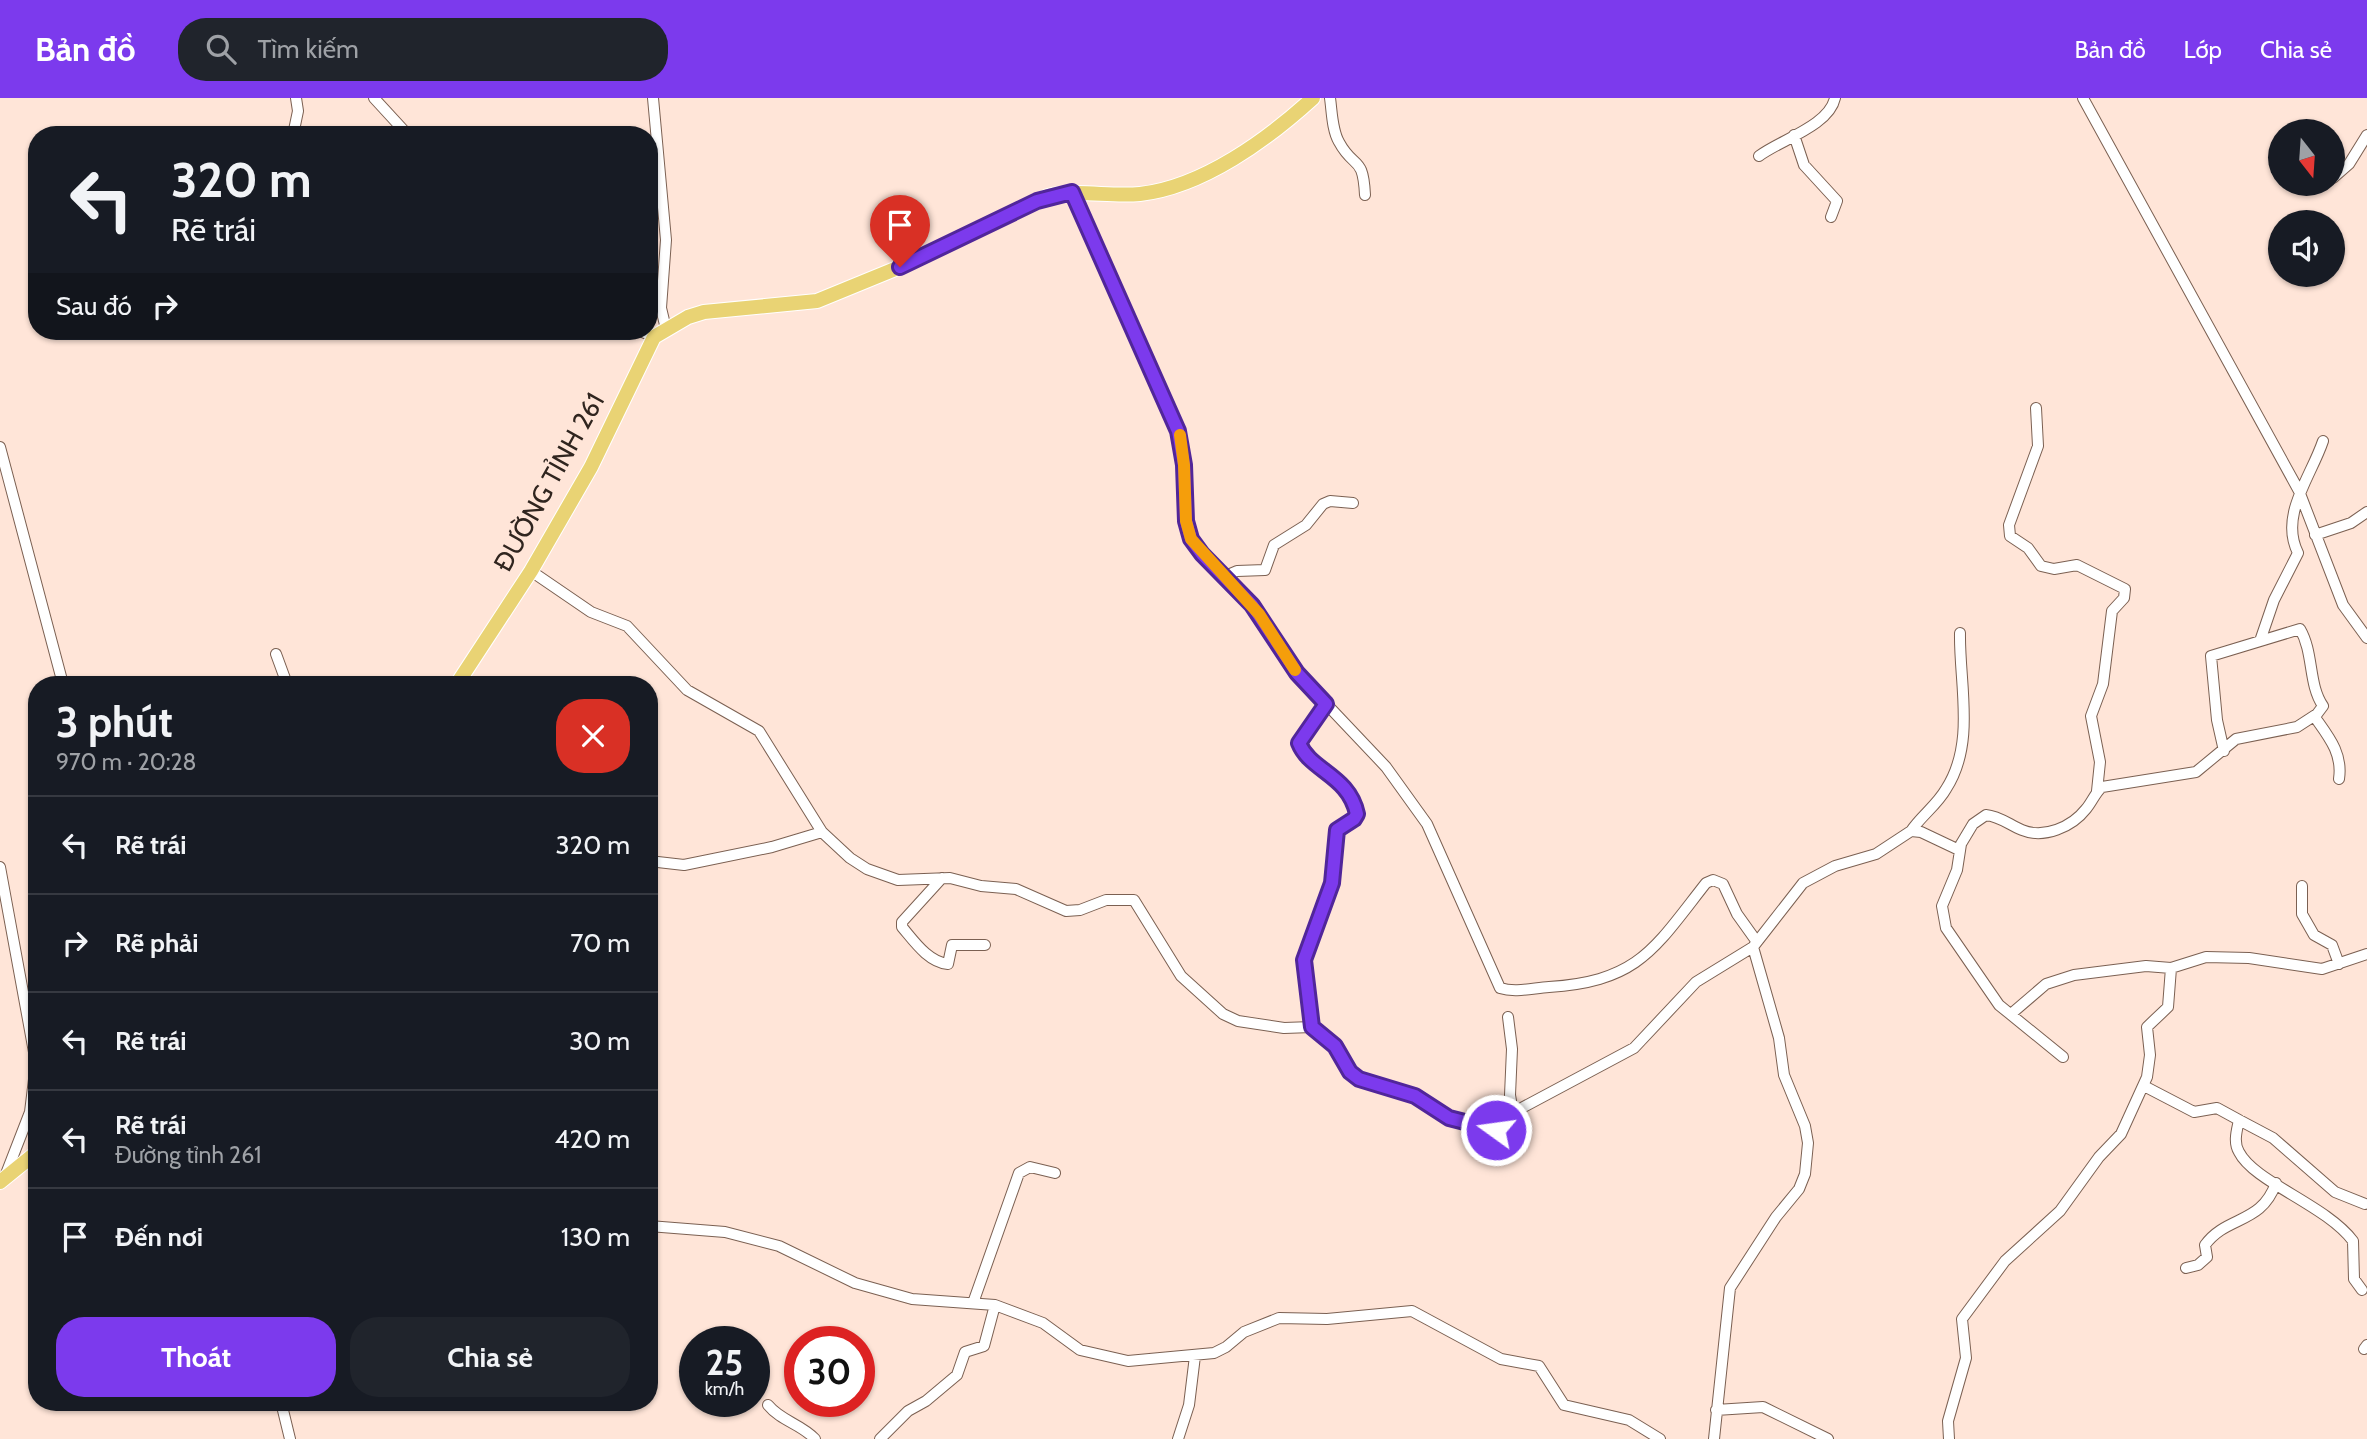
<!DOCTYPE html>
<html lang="vi">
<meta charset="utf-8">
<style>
:root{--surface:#171b24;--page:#20242c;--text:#f1f3f6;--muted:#9ea1a6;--line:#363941;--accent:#7c3aed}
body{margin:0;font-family:Cabin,sans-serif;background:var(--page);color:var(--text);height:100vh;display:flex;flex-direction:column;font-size:26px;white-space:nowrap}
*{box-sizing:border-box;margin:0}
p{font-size:23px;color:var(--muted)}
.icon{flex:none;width:38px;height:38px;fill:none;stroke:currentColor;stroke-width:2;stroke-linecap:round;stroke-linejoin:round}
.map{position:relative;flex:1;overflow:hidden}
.side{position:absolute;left:28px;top:578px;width:630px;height:735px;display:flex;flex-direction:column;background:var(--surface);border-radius:28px;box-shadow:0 2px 5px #0004}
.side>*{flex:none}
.hud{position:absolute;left:28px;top:28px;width:630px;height:214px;border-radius:28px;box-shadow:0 2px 5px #0004;background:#171b24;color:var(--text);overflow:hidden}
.needle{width:46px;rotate:163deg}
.controls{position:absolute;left:2268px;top:21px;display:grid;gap:14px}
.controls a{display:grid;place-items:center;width:77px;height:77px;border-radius:50%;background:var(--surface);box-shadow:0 2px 5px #0004;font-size:35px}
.speed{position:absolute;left:679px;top:1228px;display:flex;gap:14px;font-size:35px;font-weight:700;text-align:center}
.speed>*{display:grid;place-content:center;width:91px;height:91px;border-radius:50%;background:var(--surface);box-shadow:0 2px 5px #0004;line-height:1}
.speed small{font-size:18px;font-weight:400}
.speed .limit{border:10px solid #d22;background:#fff;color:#111}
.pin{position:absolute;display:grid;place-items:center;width:60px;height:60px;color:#fff;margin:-72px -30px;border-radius:50% 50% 50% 0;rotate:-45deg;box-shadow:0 0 7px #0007}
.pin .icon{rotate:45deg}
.me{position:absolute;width:77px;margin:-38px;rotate:284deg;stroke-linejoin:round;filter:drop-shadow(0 0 5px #0008)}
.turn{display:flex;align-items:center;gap:24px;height:147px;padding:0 28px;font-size:32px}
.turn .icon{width:91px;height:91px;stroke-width:2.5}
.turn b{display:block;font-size:49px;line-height:60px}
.then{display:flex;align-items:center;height:66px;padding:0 28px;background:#0003;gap:14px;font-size:26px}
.round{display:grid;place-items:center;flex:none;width:74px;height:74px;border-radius:28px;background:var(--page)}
.head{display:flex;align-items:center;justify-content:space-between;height:119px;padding:0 28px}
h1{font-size:42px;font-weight:700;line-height:52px}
.cta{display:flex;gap:14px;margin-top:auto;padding:14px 28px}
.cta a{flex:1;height:80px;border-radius:28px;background:var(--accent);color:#fff;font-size:28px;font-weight:700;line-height:80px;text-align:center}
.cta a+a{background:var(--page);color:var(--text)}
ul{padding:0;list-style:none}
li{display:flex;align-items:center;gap:21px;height:98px;padding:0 28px;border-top:2px solid var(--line)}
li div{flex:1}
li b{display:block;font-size:26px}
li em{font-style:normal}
header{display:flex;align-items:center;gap:42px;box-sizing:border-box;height:98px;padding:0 35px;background:var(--accent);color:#fff}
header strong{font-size:33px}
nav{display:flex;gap:38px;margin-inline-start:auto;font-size:24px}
.search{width:490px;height:63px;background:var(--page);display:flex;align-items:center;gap:18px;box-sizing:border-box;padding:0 24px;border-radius:28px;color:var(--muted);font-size:26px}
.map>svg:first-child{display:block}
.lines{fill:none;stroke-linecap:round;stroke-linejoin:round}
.minor-casing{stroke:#7b6052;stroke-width:12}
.major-casing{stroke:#fff;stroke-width:16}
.minor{stroke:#fff;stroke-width:10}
.major{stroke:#e9d374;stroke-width:14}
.route-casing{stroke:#51269a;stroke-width:18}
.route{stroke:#7c3aed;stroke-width:12}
.slow{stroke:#f59e0b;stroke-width:12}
.labels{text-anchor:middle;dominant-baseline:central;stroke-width:5;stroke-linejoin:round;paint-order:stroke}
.street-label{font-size:26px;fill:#30251f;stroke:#ffe5d8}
</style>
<header>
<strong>Bản đồ</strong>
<div class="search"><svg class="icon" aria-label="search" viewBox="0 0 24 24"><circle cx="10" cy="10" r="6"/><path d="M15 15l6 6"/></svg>Tìm kiếm</div>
<nav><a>Bản đồ</a><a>Lớp</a><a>Chia sẻ</a></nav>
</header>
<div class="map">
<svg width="2367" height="1341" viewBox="0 0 2367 1341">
<rect width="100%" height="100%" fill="#ffe5d8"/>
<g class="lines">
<defs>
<path id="minor" d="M374 0 408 37
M653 0 666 142 661 210 666 231
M1330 0C1332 14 1332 32 1339 44 1354 72 1363 56 1365 97
M2083 0 2299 393 2343 507 2367 540
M293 37 298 13 296 0
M1794 37 1804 67 1837 103 1831 119
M1759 58C1780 42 1829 28 1835 0
M2333 80 2349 66 2367 37
M1072 95 1178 333 1184 367 1186 423 1191 441 1201 456 1259 516 1297 575 1386 669 1427 726 1500 890C1515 895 1533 890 1549 889 1639 883 1654 851 1706 785L1713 782 1723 786 1737 816 1757 844
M640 233 654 239
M2036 310 2038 348 2009 427 2010 438 2028 450 2041 468 2054 471 2077 467 2125 491 2124 500 2112 513 2103 586 2091 618 2100 664 2097 693
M0 349 63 586
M2315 437 2351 425 2367 414
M531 473 591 514 627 528 687 592 759 633 822 734 850 760 867 771 898 782 950 780 981 788 1016 791 1066 813 1080 812 1106 802H1134L1181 878 1223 916 1238 923 1284 930 1312 929 1335 948 1350 974 1359 981 1415 998 1441 1017 1493 1032 1516 1013 1634 950 1696 884 1753 849 1803 785 1835 768 1876 756 1911 733 1921 734 1959 752
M1223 479 1237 473 1265 472 1274 447 1306 427 1323 406 1330 403 1353 405
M2260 543 2274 502 2298 455C2279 417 2311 379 2323 343
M276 556 287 586
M2314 618C2328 638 2343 655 2339 681
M1911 733C1921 718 1937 707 1946 691 1976 645 1959 585 1960 535
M649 763 684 767 772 749 822 734
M0 769 36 965 30 1014 4 1081
M942 780 902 824V829C914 843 928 864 948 866L952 847H985
M2302 788V816L2314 837 2332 847 2339 866
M2011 916 2046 886 2074 877 2146 868 2171 870 2206 859 2249 860 2322 871 2367 856
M1508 919 1512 951 1510 997 1513 1015
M1312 929 1304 862 1332 785 1337 732 1354 721 1357 716C1349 678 1310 672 1299 645L1326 606
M2063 959 1999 907 1946 830 1942 808 1957 772 1961 746 1973 726 1986 717C1999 718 2010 727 2022 732 2044 741 2072 729 2086 711 2092 704 2095 695 2102 689L2196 674 2236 641 2297 629 2317 616 2323 608C2308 586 2314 555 2300 531L2211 558 2217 622 2224 653
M2144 988 2194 1014 2217 1010 2239 1022 2273 1040 2335 1094 2365 1106
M2239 1022C2237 1032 2233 1044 2239 1054 2254 1084 2326 1107 2353 1143L2354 1181 2362 1192
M649 1128 725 1134 779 1148 855 1185 912 1201 995 1207 1043 1225 1080 1252 1128 1263 1214 1255 1226 1249 1244 1234 1279 1220 1327 1221 1412 1213 1501 1261 1539 1268 1564 1307 1629 1322 1660 1341
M2186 1170 2198 1167 2207 1159 2205 1147C2227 1117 2261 1127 2276 1085
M973 1205 1019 1075 1030 1069 1055 1075
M2364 1251 2367 1247
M281 1304 290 1341
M768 1307C781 1323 801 1326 815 1341
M1716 1312 1763 1309 1828 1341
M880 1341 908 1313 926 1303 957 1277 965 1254 984 1248 995 1207
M1178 1341 1189 1307 1195 1258
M1714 1341 1730 1190 1776 1119 1799 1091 1805 1076 1808 1045 1805 1028 1784 977 1779 940 1753 849
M1949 1341 1948 1323 1966 1260 1962 1221 2005 1163 2060 1113 2099 1059 2121 1036 2147 979 2150 957 2147 929 2168 909 2171 870"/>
<path id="major" d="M457 586 531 473 591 369 654 239 688 219 704 214 817 203 900 169 1048 98C1078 91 1109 99 1140 96 1203 89 1268 41 1313 0
M0 1084 37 1054"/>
</defs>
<use href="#minor" class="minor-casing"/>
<use href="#major" class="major-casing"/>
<use href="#minor" class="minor"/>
<use href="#major" class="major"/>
</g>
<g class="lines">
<defs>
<path id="route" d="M900 169 1037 103 1072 94 1178 333 1184 367 1186 423 1191 441 1202 456 1252 507 1297 575 1326 606 1299 645C1310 673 1349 677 1357 716L1354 721 1337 732 1332 785 1304 862 1312 929 1335 948 1350 974 1359 981 1415 998 1449 1020 1496 1032"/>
</defs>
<use href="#route" class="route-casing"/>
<use href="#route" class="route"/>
<path class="slow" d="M1180 337 1184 367 1186 423 1191 441 1259 516 1295 572"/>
</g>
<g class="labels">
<g class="street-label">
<text transform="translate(549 384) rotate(-61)">ĐƯỜNG TỈNH 261</text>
</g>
</g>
</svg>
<div class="controls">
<a><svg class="needle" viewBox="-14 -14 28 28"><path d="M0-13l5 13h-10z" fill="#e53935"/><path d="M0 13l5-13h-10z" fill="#9ea1a6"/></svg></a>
<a><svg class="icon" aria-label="sound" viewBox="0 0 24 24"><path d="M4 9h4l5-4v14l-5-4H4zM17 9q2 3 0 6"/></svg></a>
</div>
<div class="speed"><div>25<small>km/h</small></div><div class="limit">30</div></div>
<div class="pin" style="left:900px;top:169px;background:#d93025"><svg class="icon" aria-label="arrive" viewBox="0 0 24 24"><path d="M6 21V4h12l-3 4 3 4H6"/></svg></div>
<svg class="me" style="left:1496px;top:1032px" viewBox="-20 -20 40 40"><circle r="17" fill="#7c3aed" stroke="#fff" stroke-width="3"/><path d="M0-11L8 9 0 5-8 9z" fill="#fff"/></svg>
<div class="hud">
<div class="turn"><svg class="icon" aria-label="left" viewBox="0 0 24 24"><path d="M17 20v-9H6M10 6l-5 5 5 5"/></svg><div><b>320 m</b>Rẽ trái</div></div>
<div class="then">Sau đó<svg class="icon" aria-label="right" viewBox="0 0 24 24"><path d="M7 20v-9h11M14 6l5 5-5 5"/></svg></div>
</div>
<section class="side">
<div class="head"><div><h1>3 phút</h1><p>970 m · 20:28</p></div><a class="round" style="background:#d93025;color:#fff"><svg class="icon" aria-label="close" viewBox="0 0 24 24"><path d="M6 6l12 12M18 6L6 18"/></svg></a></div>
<ul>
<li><svg class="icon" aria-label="left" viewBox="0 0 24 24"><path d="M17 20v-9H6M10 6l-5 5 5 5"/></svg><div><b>Rẽ trái</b></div><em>320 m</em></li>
<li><svg class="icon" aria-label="right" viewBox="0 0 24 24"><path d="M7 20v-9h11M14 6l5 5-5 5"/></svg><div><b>Rẽ phải</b></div><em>70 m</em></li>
<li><svg class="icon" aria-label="left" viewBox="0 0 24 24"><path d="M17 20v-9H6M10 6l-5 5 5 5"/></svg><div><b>Rẽ trái</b></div><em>30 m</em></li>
<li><svg class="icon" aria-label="left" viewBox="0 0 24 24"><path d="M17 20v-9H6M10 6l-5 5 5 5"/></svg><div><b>Rẽ trái</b><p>Đường tỉnh 261</p></div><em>420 m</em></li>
<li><svg class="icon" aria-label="arrive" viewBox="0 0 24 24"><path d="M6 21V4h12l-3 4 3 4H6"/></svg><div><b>Đến nơi</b></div><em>130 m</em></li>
</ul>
<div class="cta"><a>Thoát</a><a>Chia sẻ</a></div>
</section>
</div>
